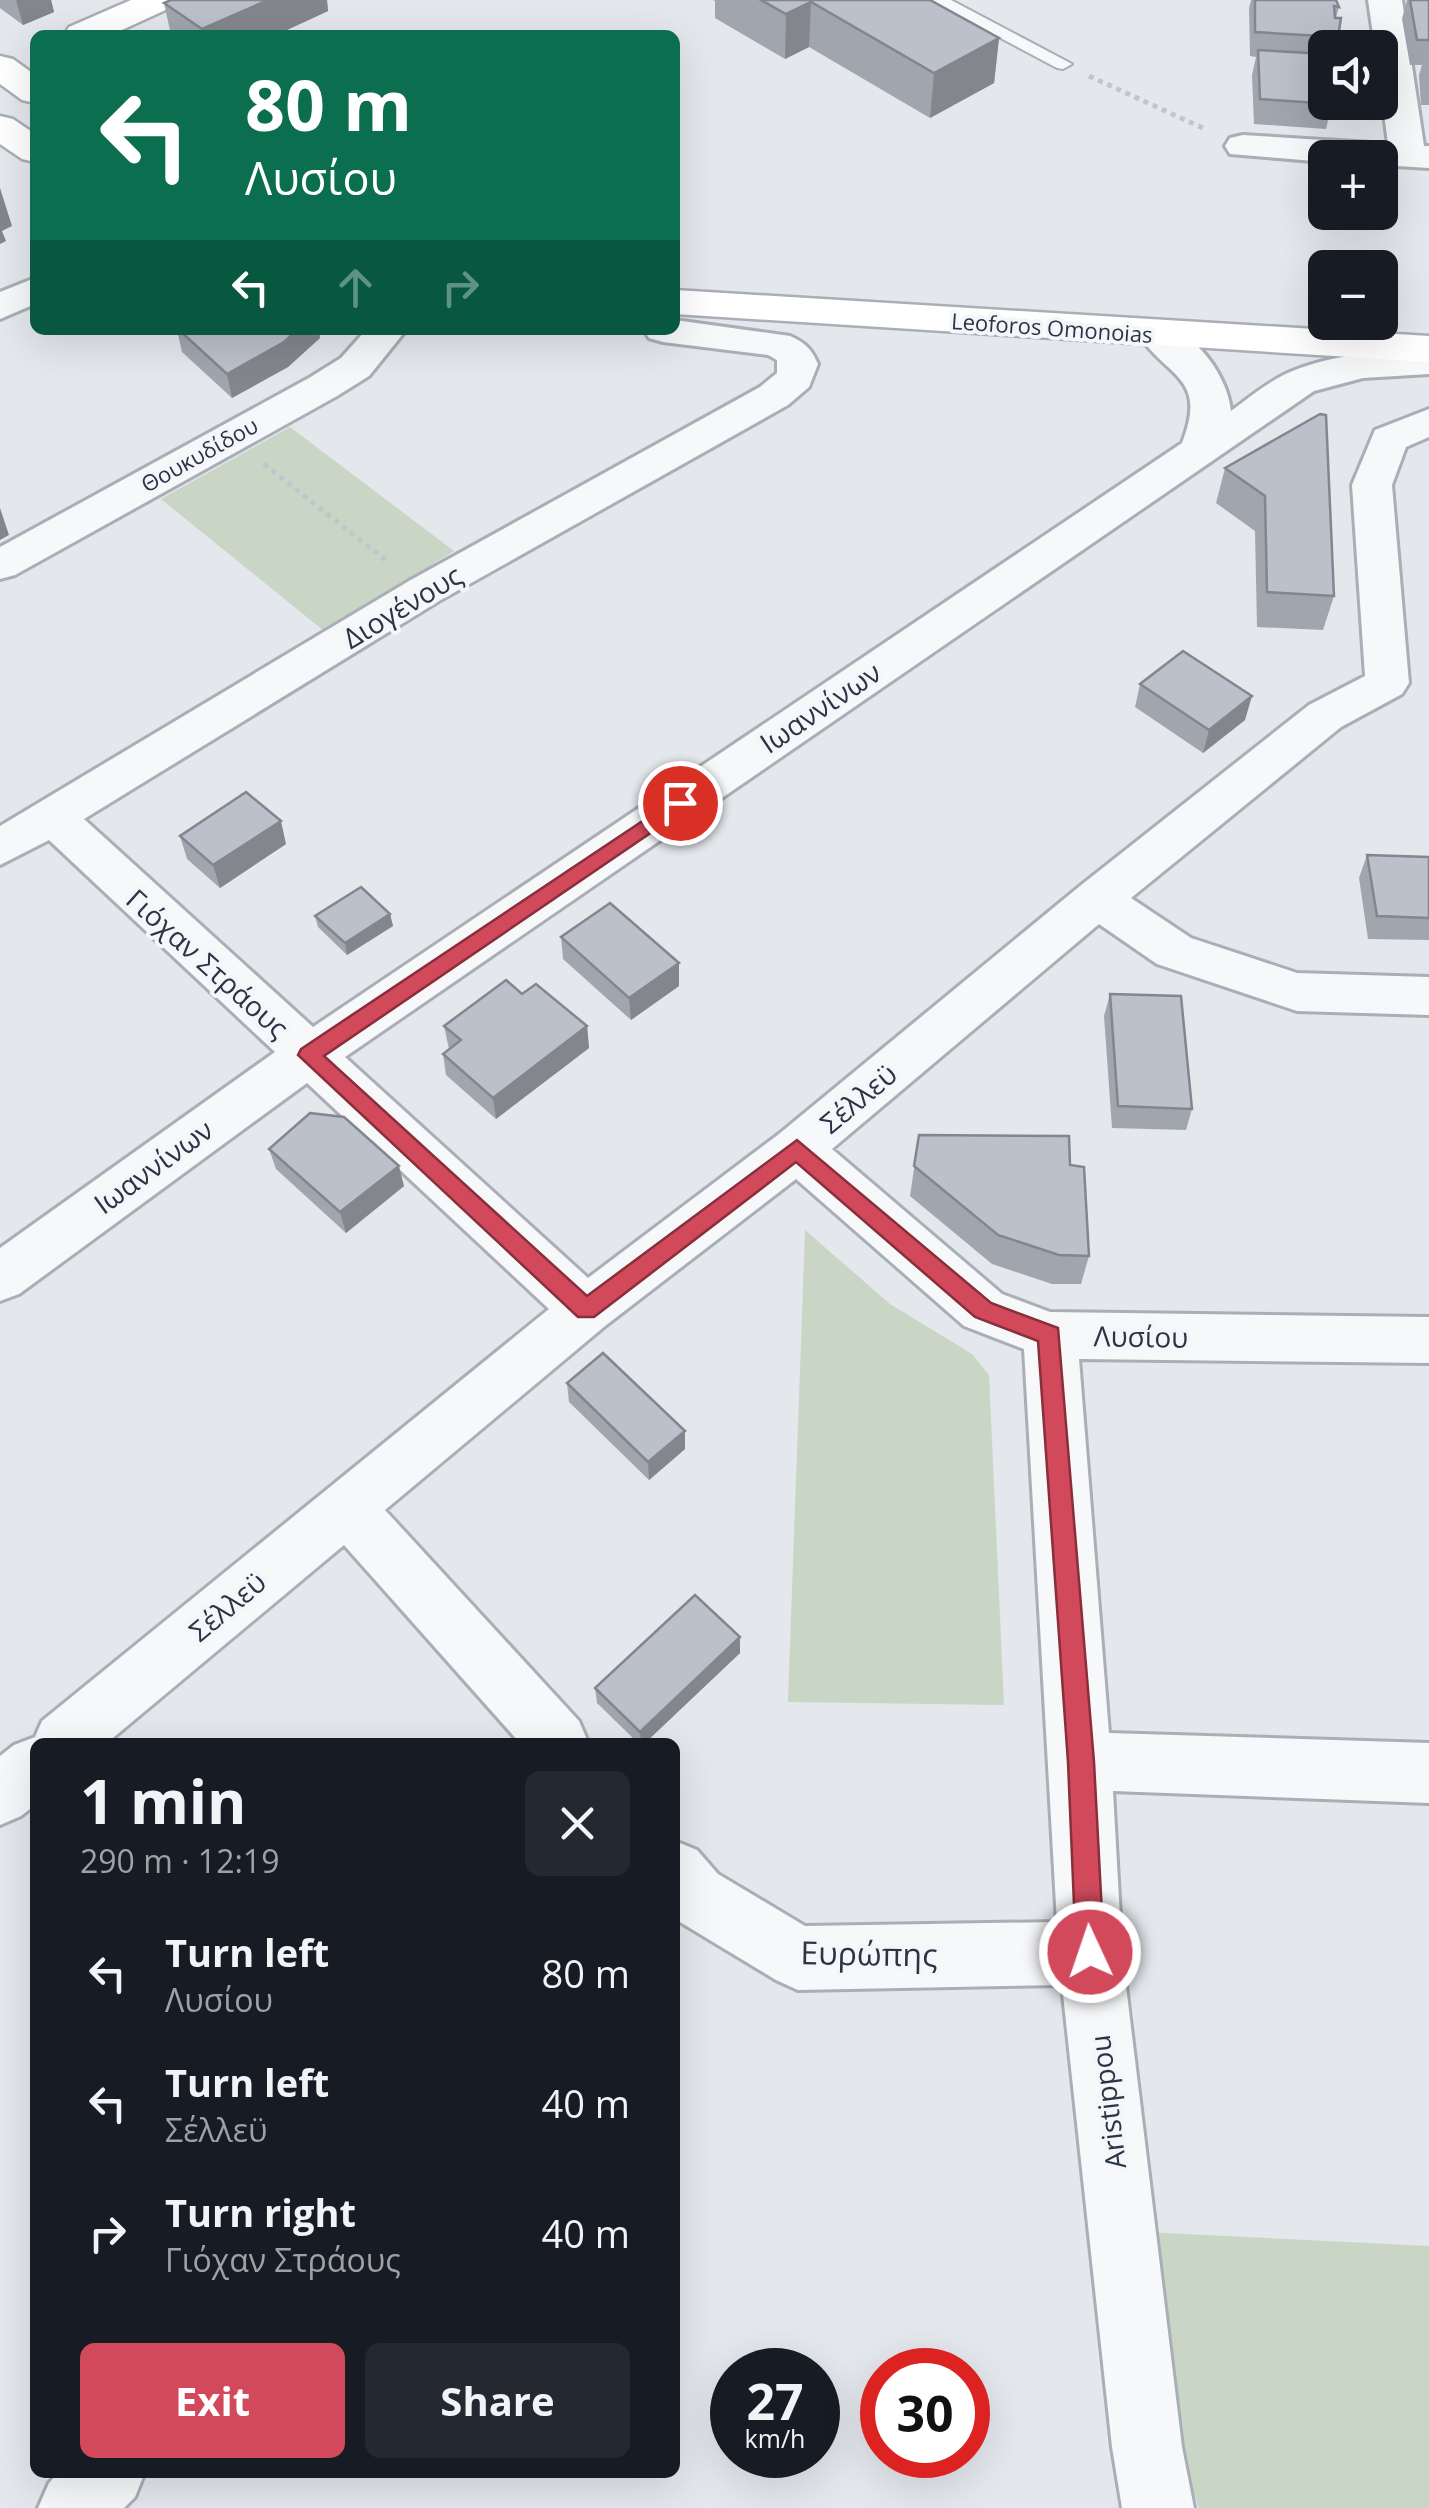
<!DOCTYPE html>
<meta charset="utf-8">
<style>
:root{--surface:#171b24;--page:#242831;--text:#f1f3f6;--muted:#9ea1a6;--accent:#d1495b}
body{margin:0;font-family:"Open Sans",sans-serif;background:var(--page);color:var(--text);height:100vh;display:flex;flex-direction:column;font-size:38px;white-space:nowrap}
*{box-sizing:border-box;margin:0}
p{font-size:32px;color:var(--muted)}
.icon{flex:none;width:55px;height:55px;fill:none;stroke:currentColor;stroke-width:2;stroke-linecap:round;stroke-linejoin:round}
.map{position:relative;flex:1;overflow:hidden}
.drawer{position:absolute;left:30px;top:1738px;width:650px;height:740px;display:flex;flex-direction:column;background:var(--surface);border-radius:15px;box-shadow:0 10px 40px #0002}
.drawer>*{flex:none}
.guide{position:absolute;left:30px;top:30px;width:650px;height:305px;border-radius:15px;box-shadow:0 10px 40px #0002;background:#0b6e4f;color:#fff;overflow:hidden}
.fabs{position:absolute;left:1308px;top:30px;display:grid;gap:20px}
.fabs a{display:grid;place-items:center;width:90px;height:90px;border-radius:15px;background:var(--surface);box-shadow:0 10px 40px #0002;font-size:50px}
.speed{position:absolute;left:710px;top:2348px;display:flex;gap:20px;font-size:50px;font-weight:700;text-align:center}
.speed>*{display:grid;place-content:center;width:130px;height:130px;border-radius:50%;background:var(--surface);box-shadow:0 10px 40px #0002;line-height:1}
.speed small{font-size:25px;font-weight:400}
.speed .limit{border:15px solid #d22;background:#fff;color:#111}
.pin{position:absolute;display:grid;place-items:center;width:85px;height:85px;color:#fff;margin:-42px;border:5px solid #fff;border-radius:50%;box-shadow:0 2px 10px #0007}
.me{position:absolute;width:110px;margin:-55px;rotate:357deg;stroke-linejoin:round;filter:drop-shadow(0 0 8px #0008)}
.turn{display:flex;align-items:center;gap:35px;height:210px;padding:0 50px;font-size:45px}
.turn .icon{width:130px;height:130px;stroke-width:2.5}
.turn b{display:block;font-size:70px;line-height:85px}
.lanes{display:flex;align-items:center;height:95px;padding:0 50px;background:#0003;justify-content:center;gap:50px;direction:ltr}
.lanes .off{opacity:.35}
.round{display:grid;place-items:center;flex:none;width:105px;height:105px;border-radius:15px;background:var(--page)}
.headline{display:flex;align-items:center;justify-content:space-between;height:170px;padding:0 50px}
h1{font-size:60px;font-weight:700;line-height:75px}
.button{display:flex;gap:20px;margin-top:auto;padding:20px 50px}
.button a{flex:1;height:115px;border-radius:15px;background:var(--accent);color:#fff;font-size:40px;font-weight:700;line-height:115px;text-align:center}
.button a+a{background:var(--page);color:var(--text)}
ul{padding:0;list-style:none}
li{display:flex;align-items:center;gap:30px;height:130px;padding:0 50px}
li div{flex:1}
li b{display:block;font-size:38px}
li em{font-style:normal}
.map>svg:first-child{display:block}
.green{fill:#c9d6c5}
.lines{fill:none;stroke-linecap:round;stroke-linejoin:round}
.service-casing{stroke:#a9aeb7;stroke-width:4}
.minor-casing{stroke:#a9aeb7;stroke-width:6}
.secondary-casing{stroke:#a9aeb7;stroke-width:5}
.path{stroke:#c2c5cb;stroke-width:5;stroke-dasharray:5 5;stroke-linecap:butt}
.service{fill:#f7f8fa;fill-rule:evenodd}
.minor{fill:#f7f8fa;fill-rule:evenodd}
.secondary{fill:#fff;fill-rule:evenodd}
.wall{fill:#a1a5ae}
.shaded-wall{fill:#83868d}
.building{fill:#bbc0ca;stroke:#83868d;stroke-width:2.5}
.route{fill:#d1495b;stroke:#882f3b;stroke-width:2.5}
.labels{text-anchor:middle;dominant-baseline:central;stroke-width:8;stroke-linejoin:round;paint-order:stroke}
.far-street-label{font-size:22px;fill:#2b3445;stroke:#f4f6f9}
.street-label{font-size:28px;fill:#2b3445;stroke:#f4f6f9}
.near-street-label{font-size:32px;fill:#2b3445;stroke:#f4f6f9}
</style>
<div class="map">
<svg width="1429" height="2508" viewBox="0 0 1429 2508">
<rect width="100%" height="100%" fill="#e4e7ec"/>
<path class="green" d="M290 427 454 551 324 631 161 499Z
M805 1230 890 1304 972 1354 989 1375 1004 1705 788 1702Z
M1143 2232 1429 2246V2508H1199L1182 2461Z"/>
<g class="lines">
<defs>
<path id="service" d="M929 0H951L1072 64 1063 69 1057 68Z"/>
<path id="minor" d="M1368 0H1402L1424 146H1429V168L1380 165V158H1325V162L1230 154 1225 146 1230 138 1243 135 1388 144 1380 83V48H1375Z
M35 278V304L0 319V292Z
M675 320 790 336C805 343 811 348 818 364L809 387 788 405 439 601 84 819 313 1027 1182 443C1208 376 1168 379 1138 334L1143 326C1185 315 1228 373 1231 411 1249 398 1269 381 1290 372 1333 354 1383 350 1429 350V374L1363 378 1314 391 345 1057 588 1278 779 1134 1080 886 1309 705 1365 676 1352 485 1375 430 1429 409V437L1406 447 1392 485 1409 683 1402 694 1341 727 1131 898 1191 938 1297 973 1429 977V1015L1297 1011 1157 964 1099 924 832 1149 1002 1294 1050 1312 1429 1317V1363L1079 1359 1109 1733 1429 1743V1803L1113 1791 1122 1953 1182 2447 1194 2508H1122L1112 2447 1062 1985 798 1990 776 1980 675 1919V1841L697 1850 718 1874 805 1926 1057 1922 1024 1349 964 1326 796 1179 605 1326 385 1510 579 1721 588 1742H519L344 1545 108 1742H35V1805L21 1816 0 1825V1756L14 1745 35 1737 42 1721 549 1309 307 1083 19 1294 0 1301V1248L275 1052 49 840 0 865V826L409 581 760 387 777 373V360L768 355 663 342 649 338 644 330H675Z
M366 330H406L369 376 337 396 15 575 0 579V547L309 378 341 358Z
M59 2472H145L135 2497 124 2508H38L49 2483Z"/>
<path id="secondary" d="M131 0H177L172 7 111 35H64L69 27Z
M0 56 13 59 35 75V103L22 100 0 84Z
M0 116 13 119 35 134V162L22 159 0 144Z
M675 290 1429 336V362L675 314Z"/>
</defs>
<use href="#service" class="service-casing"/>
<use href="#minor" class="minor-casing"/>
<use href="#secondary" class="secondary-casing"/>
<path class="path" d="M1089 76 1205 129
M264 464 388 562"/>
<use href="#service" class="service"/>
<use href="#minor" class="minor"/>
<use href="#secondary" class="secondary"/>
</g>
<path class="wall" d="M0 0H51L54 12 23 25 0 8Z
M171 0H327L328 11 276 35H171L164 3Z
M713 0H930L999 38 994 83 930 118 809 47 785 59 715 18V1Z
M1251 0H1336L1339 7 1336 18 1338 37 1335 48H1325V102L1332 104 1326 129 1254 124 1252 75 1256 57 1250 56 1249 8Z
M1407 0H1429V105H1421L1419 75 1422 65H1410L1402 19Z
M177 330H319L320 338 288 367 232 398 182 352Z
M1320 414 1334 596 1323 630 1257 627 1255 531 1216 503 1225 468Z
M1140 684 1245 720 1203 753 1135 707Z
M180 836 286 844 220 888 187 859Z
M1367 855 1429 857V940L1368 939 1359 878Z
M390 914 393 926 347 955 318 927 315 916Z
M561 937 679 963V986L631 1020 563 959Z
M522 994 587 1026 589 1048 496 1119 446 1075 443 1054 449 1049 444 1026Z
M1110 994 1192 1109 1186 1130 1112 1128 1104 1016Z
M919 1135 1070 1165 1089 1256 1081 1284H1052L992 1264 910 1196Z
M269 1149 404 1186 346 1233 276 1169Z
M567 1383 685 1449 649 1480 569 1402Z
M740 1637V1653L646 1742H637L597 1703 595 1688Z"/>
<path class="shaded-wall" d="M16 0H51L54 12 23 25Z
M268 0H327L328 11 276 35H203L202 29Z
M811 2 809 47 785 59 786 14Z
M999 38 994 83 930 118 934 73Z
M0 188 12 226 2 231 6 241 0 244Z
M297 330H319L320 338 288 367 232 398 227 374Z
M0 508 9 535 0 540Z
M1252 696 1245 720 1203 753 1209 730Z
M281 821 286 844 220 888 213 865Z
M390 914 393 926 347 955 345 943Z
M679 963V986L631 1020 629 998Z
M587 1026 589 1048 496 1119 493 1098Z
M399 1166 404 1186 346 1233 340 1212Z
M685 1431V1449L649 1480 648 1462Z
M740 1637V1653L646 1742H641L640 1732Z"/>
<path class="building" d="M171 0H268L202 29 164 3Z
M761 0H930L999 38 934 73 811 2 786 14Z
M1255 0H1336L1339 7 1334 6 1335 18H1341L1338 37 1255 32Z
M1410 0H1429V40H1417Z
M1258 50 1325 54V102H1332V104L1260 99Z
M179 330H297L284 342 227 374Z
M1320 414 1326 415 1334 596 1267 592 1265 496 1225 468Z
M1183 651 1252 696 1209 730 1140 684Z
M246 792 281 821 213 865 180 836Z
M1367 855 1429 857V918L1377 916Z
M361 887 390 914 345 943 315 916Z
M610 903 679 963 629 998 561 937Z
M506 980 522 994 536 984 587 1026 493 1098 443 1054 461 1040 444 1026Z
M1110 994 1181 996 1192 1109 1118 1106Z
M310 1113 344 1117 399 1166 340 1212 269 1149Z
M919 1135 1069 1136 1070 1165 1084 1167 1089 1256 1059 1255 998 1235 914 1166Z
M603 1353 685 1431 648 1462 567 1383Z
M695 1595 740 1637 640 1732 595 1688Z"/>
<path class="route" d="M680 796 690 803 687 808 324 1056 587 1296 797 1140 991 1303 1058 1328 1094 1762 1104 1952 1100 1962 1090 1966 1080 1962 1076 1952 1068 1762 1038 1341 975 1317 796 1162 594 1317H578L298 1055 301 1049Z"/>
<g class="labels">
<g class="far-street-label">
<text transform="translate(1052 327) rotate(4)">Leoforos Omonoias</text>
<text transform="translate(199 454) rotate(-29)">Θουκυδίδου</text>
</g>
<g class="street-label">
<text transform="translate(402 606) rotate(-31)">Διογένους</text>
<text transform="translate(820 707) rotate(-34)">Ιωαννίνων</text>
<text transform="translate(208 963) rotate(42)">Γιόχαν Στράους</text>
<text transform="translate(858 1098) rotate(-40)">Σέλλεϋ</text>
<text transform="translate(153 1166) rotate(-36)">Ιωαννίνων</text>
<text transform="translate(1141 1336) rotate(1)">Λυσίου</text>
<text transform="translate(227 1606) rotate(-40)">Σέλλεϋ</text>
<text transform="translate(1107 2102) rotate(-97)">Aristippou</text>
</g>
<g class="near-street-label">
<text transform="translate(869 1953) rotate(1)">Ευρώπης</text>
</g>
</g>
</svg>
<div class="fabs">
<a><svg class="icon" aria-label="sound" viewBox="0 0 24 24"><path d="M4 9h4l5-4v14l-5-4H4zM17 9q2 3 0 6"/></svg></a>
<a>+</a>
<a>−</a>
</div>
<div class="speed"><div>27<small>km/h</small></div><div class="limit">30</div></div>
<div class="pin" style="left:680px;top:803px;background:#d93025"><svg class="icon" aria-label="arrive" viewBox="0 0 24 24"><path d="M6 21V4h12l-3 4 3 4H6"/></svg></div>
<svg class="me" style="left:1090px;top:1952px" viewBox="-20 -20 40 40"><circle r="17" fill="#d1495b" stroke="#fff" stroke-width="3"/><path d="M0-11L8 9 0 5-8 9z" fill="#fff"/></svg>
<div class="guide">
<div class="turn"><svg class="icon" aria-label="left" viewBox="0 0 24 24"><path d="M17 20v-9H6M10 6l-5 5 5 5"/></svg><div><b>80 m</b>Λυσίου</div></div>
<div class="lanes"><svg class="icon" aria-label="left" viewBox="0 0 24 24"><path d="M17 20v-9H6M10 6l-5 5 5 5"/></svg><svg class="icon off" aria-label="ahead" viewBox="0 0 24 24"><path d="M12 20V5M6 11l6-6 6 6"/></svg><svg class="icon off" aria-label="right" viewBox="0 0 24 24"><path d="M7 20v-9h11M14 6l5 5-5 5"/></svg></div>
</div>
<section class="drawer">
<div class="headline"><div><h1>1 min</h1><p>290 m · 12:19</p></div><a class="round"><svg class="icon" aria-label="close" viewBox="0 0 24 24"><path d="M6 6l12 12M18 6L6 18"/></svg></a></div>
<ul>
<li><svg class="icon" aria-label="left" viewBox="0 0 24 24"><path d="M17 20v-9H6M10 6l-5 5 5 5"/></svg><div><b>Turn left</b><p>Λυσίου</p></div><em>80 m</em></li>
<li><svg class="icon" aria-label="left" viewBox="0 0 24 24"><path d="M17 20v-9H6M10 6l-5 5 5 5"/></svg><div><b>Turn left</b><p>Σέλλεϋ</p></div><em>40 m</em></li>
<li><svg class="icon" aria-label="right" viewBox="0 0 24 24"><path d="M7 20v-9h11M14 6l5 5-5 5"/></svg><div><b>Turn right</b><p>Γιόχαν Στράους</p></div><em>40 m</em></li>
</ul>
<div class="button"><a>Exit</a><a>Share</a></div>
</section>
</div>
